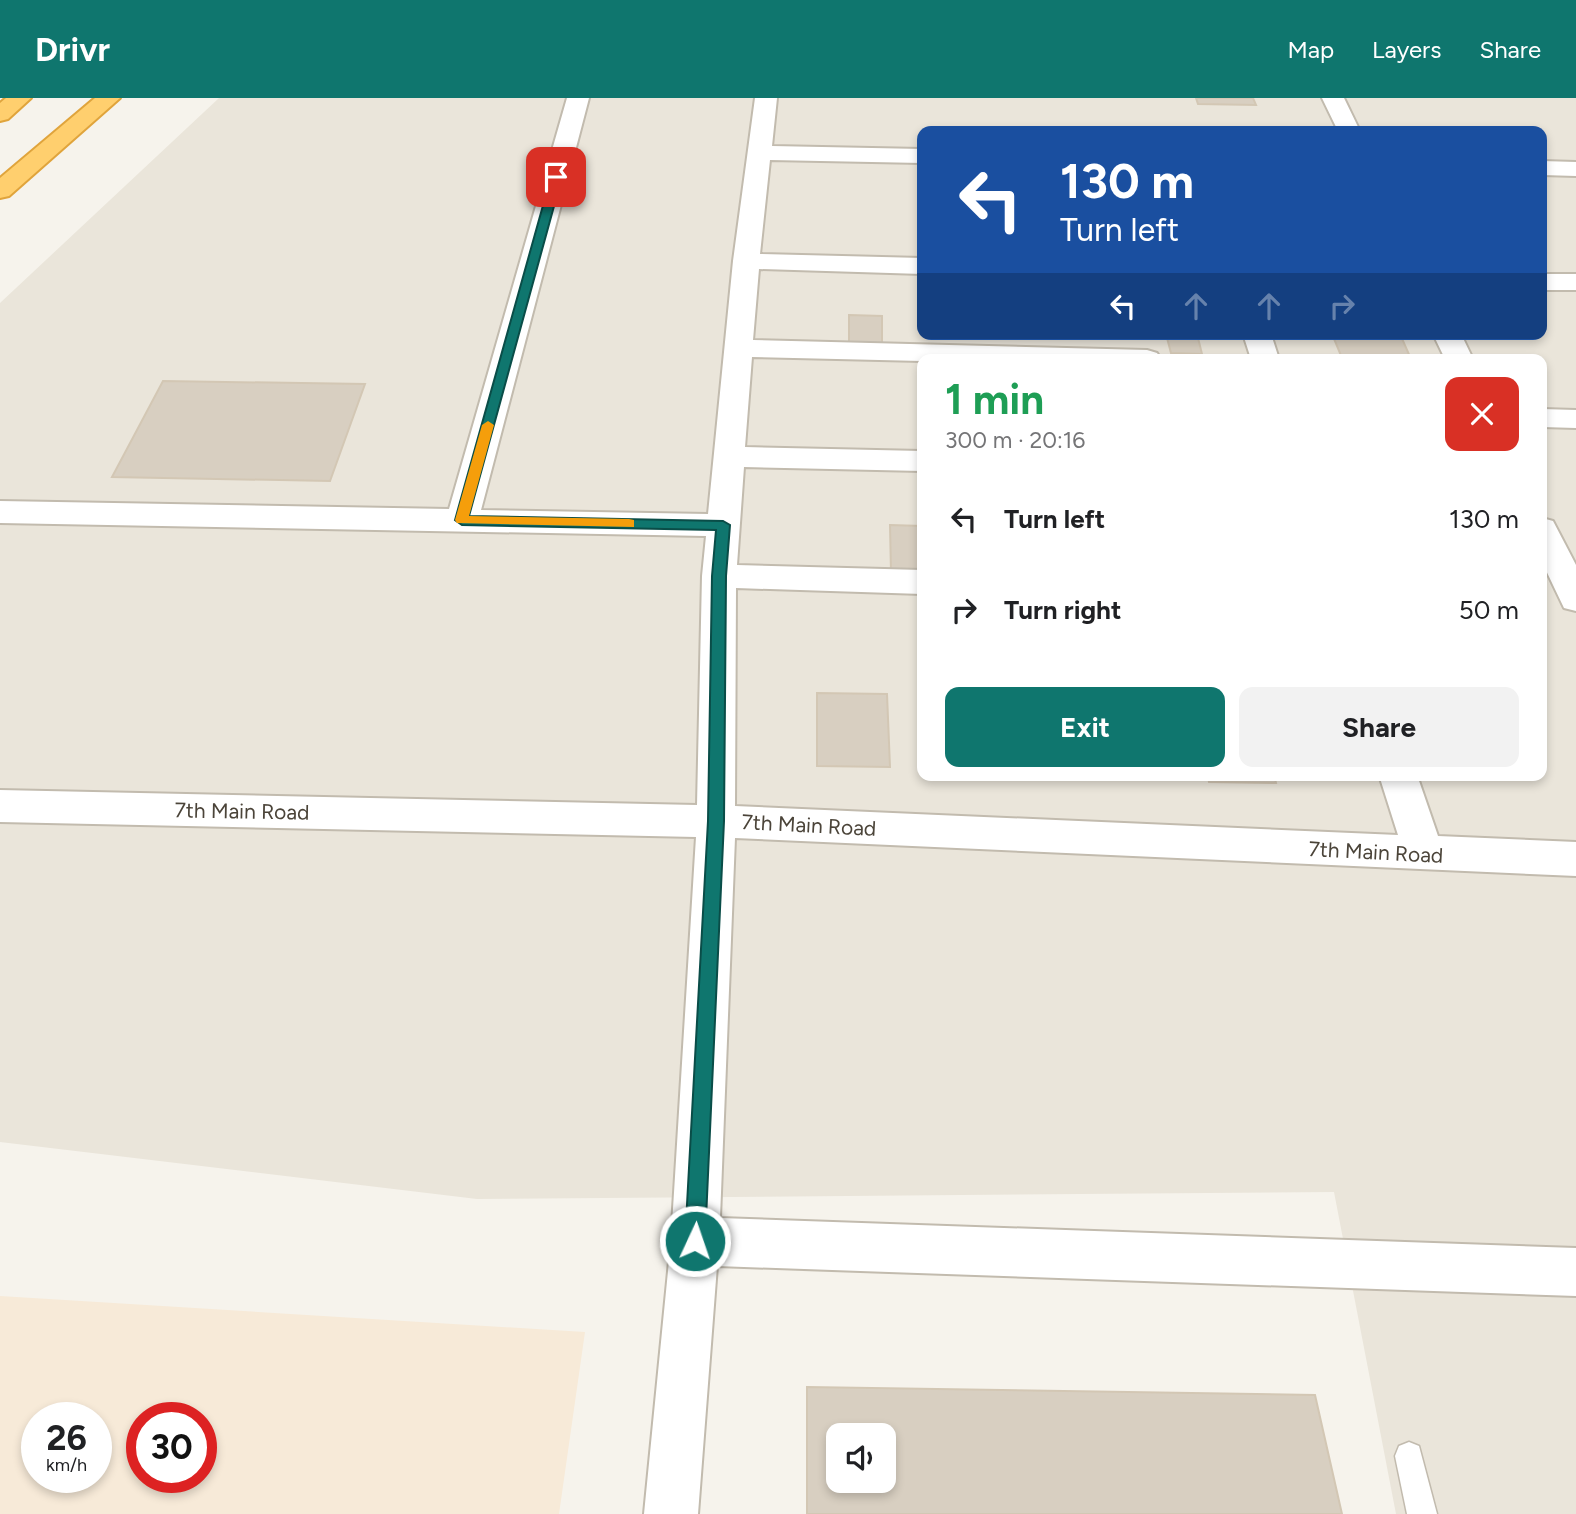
<!DOCTYPE html>
<meta charset="utf-8">
<style>
:root{--surface:#fff;--page:#f2f2f2;--text:#202124;--muted:#757577;--accent:#0f766e}
body{margin:0;font-family:Figtree,sans-serif;background:var(--page);color:var(--text);height:100vh;display:flex;flex-direction:column;font-size:26px;white-space:nowrap}
*{box-sizing:border-box;margin:0}
p{font-size:23px;color:var(--muted)}
.icon{flex:none;width:38px;height:38px;fill:none;stroke:currentColor;stroke-width:2;stroke-linecap:round;stroke-linejoin:round}
.map{position:relative;flex:1;overflow:hidden}
.panel{position:absolute;left:917px;top:256px;width:630px;height:427px;display:flex;flex-direction:column;background:var(--surface);border-radius:14px;box-shadow:0 4px 10px #0003}
.panel>*{flex:none}
.banner{position:absolute;left:917px;top:28px;width:630px;height:214px;border-radius:14px;box-shadow:0 4px 10px #0003;background:#1a4fa0;color:#fff;overflow:hidden}
.tools{position:absolute;left:826px;top:1325px;display:grid;gap:14px}
.tools a{display:grid;place-items:center;width:70px;height:70px;border-radius:14px;background:var(--surface);box-shadow:0 4px 10px #0003;font-size:35px}
.speed{position:absolute;left:21px;top:1304px;display:flex;gap:14px;font-size:35px;font-weight:700;text-align:center}
.speed>*{display:grid;place-content:center;width:91px;height:91px;border-radius:50%;background:var(--surface);box-shadow:0 4px 10px #0003;line-height:1}
.speed small{font-size:18px;font-weight:400}
.speed .limit{border:10px solid #d22;background:#fff;color:#111}
.pin{position:absolute;display:grid;place-items:center;width:60px;height:60px;color:#fff;margin:-30px;border-radius:14px;box-shadow:0 4px 10px #0006}
.me{position:absolute;width:77px;margin:-38px;rotate:3deg;stroke-linejoin:round;filter:drop-shadow(0 0 5px #0008)}
.turn{display:flex;align-items:center;gap:24px;height:147px;padding:0 28px;font-size:32px}
.turn .icon{width:91px;height:91px;stroke-width:2.5}
.turn b{display:block;font-size:49px;line-height:60px}
.lanes{display:flex;align-items:center;height:66px;padding:0 28px;background:#0003;justify-content:center;gap:35px;direction:ltr}
.lanes .off{opacity:.35}
.round{display:grid;place-items:center;flex:none;width:74px;height:74px;border-radius:14px;background:var(--page)}
.head{display:flex;align-items:center;justify-content:space-between;height:119px;padding:0 28px}
h1{font-size:42px;font-weight:700;line-height:52px;color:#1e9e55}
.primary-button{display:flex;gap:14px;margin-top:auto;padding:14px 28px}
.primary-button a{flex:1;height:80px;border-radius:14px;background:var(--accent);color:#fff;font-size:28px;font-weight:700;line-height:80px;text-align:center}
.primary-button a+a{background:var(--page);color:var(--text)}
ul{padding:0;list-style:none}
li{display:flex;align-items:center;gap:21px;height:91px;padding:0 28px}
li div{flex:1}
li b{display:block;font-size:26px}
li em{font-style:normal}
header{display:flex;align-items:center;gap:42px;box-sizing:border-box;height:98px;padding:0 35px;background:var(--accent);color:#fff}
header strong{font-size:33px}
nav{display:flex;gap:38px;margin-inline-start:auto;font-size:24px}
.map>svg:first-child{display:block}
.residential{fill:#eae5da;fill-rule:evenodd}
.commercial{fill:#f7ead8;fill-rule:evenodd}
.building{fill:#d8cfc1;stroke:#d3c7b4;stroke-width:2;fill-rule:evenodd}
.lines{fill:none;stroke-linecap:round;stroke-linejoin:round}
.service-casing{stroke:#c2bbae;stroke-width:3}
.minor-casing{stroke:#c2bbae;stroke-width:4}
.motorway-casing{stroke:#e0a43c;stroke-width:4}
.service{fill:#fff;fill-rule:evenodd}
.minor{fill:#fff;fill-rule:evenodd}
.motorway{fill:#ffcf6e;fill-rule:evenodd}
.route{fill:#0f766e;stroke:#0a4d48;stroke-width:2}
.slow{fill:#f59e0b}
.labels{text-anchor:middle;dominant-baseline:central;stroke-width:7;stroke-linejoin:round;paint-order:stroke}
.street-label{font-size:21px;fill:#4b4439;stroke:#fff}
</style>
<header>
<strong>Drivr</strong>
<nav><a>Map</a><a>Layers</a><a>Share</a></nav>
</header>
<div class="map">
<svg width="1576" height="1416" viewBox="0 0 1576 1416">
<rect width="100%" height="100%" fill="#f6f3ec"/>
<path class="residential" d="M219 0H1576V1416H1396L1334 1094 477 1101 0 1044V205ZM922 33H1542V236H922ZM922 261H1542V677H922Z"/>
<path class="commercial" d="M0 1198 585 1234 559 1416H0ZM37 1320H96V1379H37ZM142 1320H201V1379H142Z"/>
<path class="building" d="M1196 0H1253L1256 7 1198 6Z
M849 217 882 218V247L849 246Z
M1166 236H1197L1202 256 1171 255Z
M1332 236H1400L1411 261 1342 260Z
M163 283 365 286 330 383 112 379Z
M890 427 922 428V475L891 474Z
M817 595 887 596 890 669 817 668Z
M1208 677H1274L1276 685 1209 684Z
M807 1289 1315 1297 1342 1416H807ZM838 1337H884V1382H838Z"/>
<g class="lines">
<defs>
<path id="service" d="M1409 1344 1419 1348 1437 1416H1407L1395 1358 1399 1348Z"/>
<path id="minor" d="M567 0H589L481 412 708 416 733 163 755 0H777L772 48 922 51V65L770 62 760 156 922 160V176L759 171 753 242 1147 252 1157 255 1161 261H922V263L752 259 745 349 922 353V373L744 369 737 467 922 472V496L736 490 735 708 1398 737 1379 677H1417L1438 738 1576 744V778L735 740 720 1120 1576 1150V1198L717 1168 698 1416H644L671 1143 696 739 0 724V692L697 707 702 478 706 438 0 425V403L449 411Z
M1322 0H1344L1360 33H1338Z
M1542 63 1576 64V78L1542 77Z
M1542 176H1576V192H1542Z
M1243 236H1271L1279 261H1251Z
M1433 236H1461L1473 261H1445Z
M1542 311 1576 312V330L1542 329Z
M1542 420 1553 423 1576 467V513L1564 510 1542 464Z"/>
<path id="motorway" d="M6 0H31L8 21 0 23V5Z
M95 0H120L9 98 0 100V80Z"/>
</defs>
<use href="#service" class="service-casing"/>
<use href="#minor" class="minor-casing"/>
<use href="#motorway" class="motorway-casing"/>
<use href="#service" class="service"/>
<use href="#minor" class="minor"/>
<use href="#motorway" class="motorway"/>
</g>
<path class="route" d="M556 76 562 79 469 418 723 423 730 427 726 478 724 723 705 1143 702 1150 695 1153 688 1150 685 1143 708 723 712 478 716 432 462 427 455 422 551 79Z"/>
<path class="slow" d="M488 323 494 327 469 418 629 421 634 422V429L457 425 455 422 482 327Z"/>
<g class="labels">
<g class="street-label">
<text transform="translate(242 713) rotate(1)">7th Main Road</text>
<text transform="translate(809 727) rotate(3)">7th Main Road</text>
<text transform="translate(1376 754) rotate(3)">7th Main Road</text>
</g>
</g>
</svg>
<div class="tools">
<a><svg class="icon" aria-label="sound" viewBox="0 0 24 24"><path d="M4 9h4l5-4v14l-5-4H4zM17 9q2 3 0 6"/></svg></a>
</div>
<div class="speed"><div>26<small>km/h</small></div><div class="limit">30</div></div>
<div class="pin" style="left:556px;top:79px;background:#d93025"><svg class="icon" aria-label="arrive" viewBox="0 0 24 24"><path d="M6 21V4h12l-3 4 3 4H6"/></svg></div>
<svg class="me" style="left:695px;top:1143px" viewBox="-20 -20 40 40"><circle r="17" fill="#0f766e" stroke="#fff" stroke-width="3"/><path d="M0-11L8 9 0 5-8 9z" fill="#fff"/></svg>
<div class="banner">
<div class="turn"><svg class="icon" aria-label="left" viewBox="0 0 24 24"><path d="M17 20v-9H6M10 6l-5 5 5 5"/></svg><div><b>130 m</b>Turn left</div></div>
<div class="lanes"><svg class="icon" aria-label="left" viewBox="0 0 24 24"><path d="M17 20v-9H6M10 6l-5 5 5 5"/></svg><svg class="icon off" aria-label="ahead" viewBox="0 0 24 24"><path d="M12 20V5M6 11l6-6 6 6"/></svg><svg class="icon off" aria-label="ahead" viewBox="0 0 24 24"><path d="M12 20V5M6 11l6-6 6 6"/></svg><svg class="icon off" aria-label="right" viewBox="0 0 24 24"><path d="M7 20v-9h11M14 6l5 5-5 5"/></svg></div>
</div>
<section class="panel">
<div class="head"><div><h1>1 min</h1><p>300 m · 20:16</p></div><a class="round" style="background:#d93025;color:#fff"><svg class="icon" aria-label="close" viewBox="0 0 24 24"><path d="M6 6l12 12M18 6L6 18"/></svg></a></div>
<ul>
<li><svg class="icon" aria-label="left" viewBox="0 0 24 24"><path d="M17 20v-9H6M10 6l-5 5 5 5"/></svg><div><b>Turn left</b></div><em>130 m</em></li>
<li><svg class="icon" aria-label="right" viewBox="0 0 24 24"><path d="M7 20v-9h11M14 6l5 5-5 5"/></svg><div><b>Turn right</b></div><em>50 m</em></li>
</ul>
<div class="primary-button"><a>Exit</a><a>Share</a></div>
</section>
</div>
